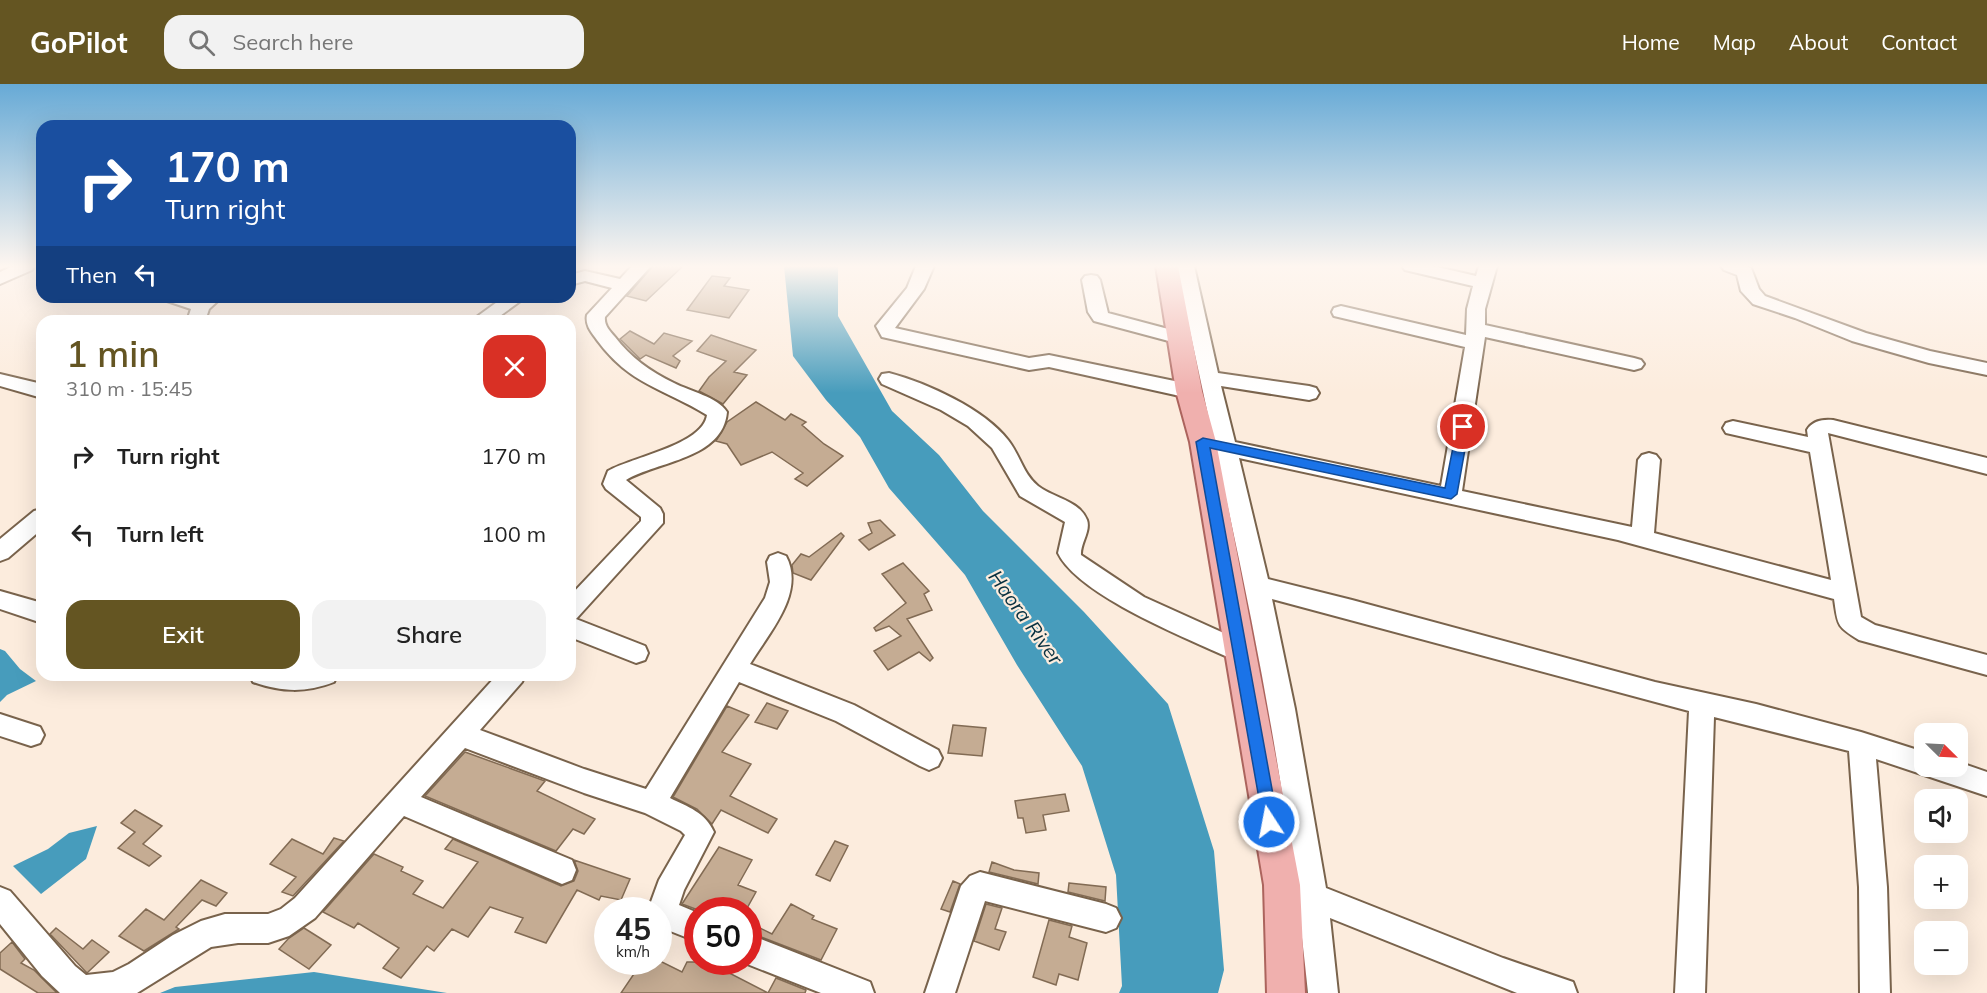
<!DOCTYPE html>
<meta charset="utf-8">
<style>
:root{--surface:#fff;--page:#f2f2f2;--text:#222;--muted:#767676;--accent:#645522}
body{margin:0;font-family:Mulish,sans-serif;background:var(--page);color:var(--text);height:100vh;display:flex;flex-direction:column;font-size:22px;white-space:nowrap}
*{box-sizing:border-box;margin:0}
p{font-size:20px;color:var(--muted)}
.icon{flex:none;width:33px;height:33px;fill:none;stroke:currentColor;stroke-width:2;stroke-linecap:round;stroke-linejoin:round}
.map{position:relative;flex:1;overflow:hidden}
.drawer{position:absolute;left:36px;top:231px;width:540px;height:366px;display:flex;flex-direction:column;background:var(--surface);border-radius:18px;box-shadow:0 6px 24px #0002}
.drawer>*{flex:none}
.guide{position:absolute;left:36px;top:36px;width:540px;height:183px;border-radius:18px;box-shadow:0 6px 24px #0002;background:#1a4fa0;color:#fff;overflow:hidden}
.needle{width:39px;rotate:114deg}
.fabs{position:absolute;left:1914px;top:639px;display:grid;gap:12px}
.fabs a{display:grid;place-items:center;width:54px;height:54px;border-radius:12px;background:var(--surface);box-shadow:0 6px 24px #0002;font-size:30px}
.speed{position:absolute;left:594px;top:813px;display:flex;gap:12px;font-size:30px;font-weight:700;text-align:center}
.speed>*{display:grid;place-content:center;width:78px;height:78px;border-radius:50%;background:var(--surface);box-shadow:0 6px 24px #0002;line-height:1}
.speed small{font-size:15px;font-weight:400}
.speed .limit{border:9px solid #d22;background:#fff;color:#111}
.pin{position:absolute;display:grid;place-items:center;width:51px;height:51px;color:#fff;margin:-26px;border:3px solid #fff;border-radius:50%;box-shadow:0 2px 6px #0007}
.me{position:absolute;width:66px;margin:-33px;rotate:349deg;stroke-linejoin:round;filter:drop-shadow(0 0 4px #0008)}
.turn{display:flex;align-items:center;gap:21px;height:126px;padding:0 30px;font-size:27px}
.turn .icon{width:78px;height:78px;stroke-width:2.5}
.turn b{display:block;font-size:42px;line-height:51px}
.then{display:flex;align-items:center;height:57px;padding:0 30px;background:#0003;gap:12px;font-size:22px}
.round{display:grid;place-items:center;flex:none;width:63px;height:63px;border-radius:18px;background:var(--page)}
.overview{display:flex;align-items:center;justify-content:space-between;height:102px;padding:0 30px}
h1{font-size:36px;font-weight:600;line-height:45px;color:var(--accent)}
.button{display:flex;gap:12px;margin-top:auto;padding:12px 30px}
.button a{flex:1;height:69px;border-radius:18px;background:var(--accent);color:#fff;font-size:24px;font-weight:600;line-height:69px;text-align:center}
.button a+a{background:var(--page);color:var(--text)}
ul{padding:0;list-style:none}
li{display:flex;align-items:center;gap:18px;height:78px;padding:0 30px}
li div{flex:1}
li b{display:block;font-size:22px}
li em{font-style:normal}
header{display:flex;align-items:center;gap:36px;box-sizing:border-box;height:84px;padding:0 30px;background:var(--accent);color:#fff}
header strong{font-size:28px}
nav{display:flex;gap:33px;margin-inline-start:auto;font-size:21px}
.search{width:420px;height:54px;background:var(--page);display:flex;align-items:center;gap:15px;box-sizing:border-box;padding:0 21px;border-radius:18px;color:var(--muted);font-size:22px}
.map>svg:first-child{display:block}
.water{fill:#479cbc}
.building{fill:#c5ac93;stroke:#826b54;stroke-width:1.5}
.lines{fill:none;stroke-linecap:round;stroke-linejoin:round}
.minor-casing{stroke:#79634c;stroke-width:4}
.major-casing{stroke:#ac645d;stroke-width:4}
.minor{fill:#fff;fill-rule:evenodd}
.major{fill:#f0b0ae;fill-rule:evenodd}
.route{fill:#1a73e8;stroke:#114b97;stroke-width:1.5}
.labels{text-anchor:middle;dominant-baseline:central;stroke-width:4.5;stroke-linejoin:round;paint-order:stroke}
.water-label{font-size:20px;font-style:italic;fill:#093140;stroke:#fcecdd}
</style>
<header>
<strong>GoPilot</strong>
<div class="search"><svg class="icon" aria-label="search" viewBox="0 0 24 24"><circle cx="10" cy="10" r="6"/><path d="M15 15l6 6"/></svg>Search here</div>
<nav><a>Home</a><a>Map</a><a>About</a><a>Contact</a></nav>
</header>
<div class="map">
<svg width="1987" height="909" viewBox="0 0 1987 909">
<rect width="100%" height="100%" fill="#fcecdd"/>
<path class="water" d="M784 182H838V232L892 327 939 371 983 427 1084 528 1168 620 1214 767 1224 886 1218 909H1119L1122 902 1116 791 1082 682 1017 581 965 491 889 404 860 353 826 316 793 272Z
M0 565 5 567 20 585 36 597 7 611 0 618Z
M97 742 86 775 41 810 13 782 48 765 69 749Z
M314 888 447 909H160L175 903Z"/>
<path class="building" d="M653 182H683L646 217 627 212Z
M712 192 730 194 724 202 749 206 729 234 687 226Z
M630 247 654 260 664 249 692 257 673 272 680 277 676 284 646 271 640 275 620 255Z
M711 251 756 266 734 288 747 291 723 320 699 307 709 293 726 277 697 267Z
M756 318 785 336 791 330 806 338 802 341 824 360 843 372 807 402 795 395 803 389 772 368 741 381 727 360 716 357 727 338Z
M880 436 895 451 869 466 859 456 872 449 868 439Z
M841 449 844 452 811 496 793 489 792 481 801 470 809 473Z
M903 479 929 507 924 510 932 526 907 535 933 574 930 577 919 568 888 586 874 567 901 552 889 542 876 547 874 544 906 519 882 490Z
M767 619 788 627 777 645 755 638Z
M727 622 749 631 722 668 751 680 730 712 777 735 768 749 721 726 712 740 697 725 673 713Z
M953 641 986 644 982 672 948 669Z
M465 668 545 697 537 707 595 735 584 750 573 745 556 767 425 712Z
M1065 710 1069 727 1043 731 1046 746 1026 749 1023 734H1018L1015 717Z
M135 726 162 742 143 760 161 772 149 782 118 764 135 748 121 739Z
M334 754 344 757 293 812 282 808 296 793 270 780 292 755 323 770Z
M453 755 561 802 574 797 578 787 574 776 630 795 621 816 601 812 599 816 577 806 546 859 515 848 523 834 490 823 468 853 452 845 434 867 427 862 401 894 383 884 399 864 358 839 354 844 323 828 374 770 403 783 401 787 423 797 413 810 443 824 478 778 445 765Z
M835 757 848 762 830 797 816 791Z
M719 763 752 776 738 801 756 808 746 826H698L682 820Z
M992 778 1014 786 1039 789 1038 800 989 788Z
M201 796 227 809 216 822 202 816 176 843 179 845 144 867 119 852 146 825 164 836Z
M953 797 960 800 950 828 941 825Z
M1069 799 1106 803 1105 817 1068 808Z
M791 820 814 832 812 835 837 845 821 876 748 848V838L772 850Z
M986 820 1002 824 995 845 1006 848 999 866 974 857Z
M1049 836 1072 842 1069 853 1087 859 1078 896 1059 890 1056 901 1033 893Z
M56 844 83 865 92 856 109 868 87 889 50 850Z
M304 844 331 861 309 885 279 865 288 855Z
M12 858 25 875 21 879 34 886 57 909H38L0 885V869Z
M642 878H662L682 888 687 878H708L768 909 776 894 806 906 805 909H621Z"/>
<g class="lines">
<defs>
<path id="minor" d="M13 182H35L32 186 0 200V188Z
M632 182H651L605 233C604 241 609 246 615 253 630 273 651 288 674 299 689 307 718 313 727 328 723 375 658 377 626 396L660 424 663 430V439L576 535 645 562 648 569 645 576 636 579 570 553V512L641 437V433L606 405 603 400 608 387C632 373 703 361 707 331 663 304 630 301 597 256 591 248 585 241 587 231L612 204 585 197 570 201V191L585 187 620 195Z
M916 182H934L924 205 895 244 1029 274 1049 271 1189 300 1196 302 1199 307 1196 312 1189 314 1049 283 1029 286 882 253 876 242 907 204Z
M1176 182H1194L1218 289 1309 302 1316 304 1319 309 1316 314 1309 316 1221 302 1235 358 1441 402 1465 263 1334 232 1332 228 1334 224 1341 222 1466 251 1467 225 1473 202 1405 186 1402 182H1433L1476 192 1479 182H1497L1485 225V241L1634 274 1641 276 1644 280 1641 284 1634 286 1485 253 1462 407 1632 443 1638 376 1642 371 1649 369 1656 371 1660 376 1654 449 1831 496 1810 368 1726 349 1723 344 1726 339 1733 337 1808 353 1807 346C1812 337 1823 335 1833 336L1987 374V390L1828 349 1861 533 1875 541 1987 571V591L1859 556C1836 542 1838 541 1834 515L1618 456 1239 374 1268 495 1352 516 1655 598 1756 620 1861 648 1924 668V682H1958V678L1987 688V712L1876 675 1887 803 1890 909H1860L1859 803 1849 667 1714 633 1705 909H1675L1689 627 1272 515 1295 625 1326 804 1503 874 1573 898 1577 909H1517L1330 834 1338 909H1308C1290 727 1256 547 1216 369L1207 366 1204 361 1207 356 1213 354Z
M1721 182H1745L1751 184 1759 205 1765 212 1866 249 1930 267 1987 279V291L1929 279 1852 257 1795 234 1753 220 1741 207 1737 191 1724 186Z
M1091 191 1097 192 1100 196 1108 229 1187 250 1189 254 1187 258 1180 260 1094 237 1088 228 1082 196 1085 192Z
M164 213 198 215 201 213H222L209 225 205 237H187L191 225 167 217Z
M504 213H526L493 237H471Z
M889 289C927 299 984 325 1008 356 1020 371 1023 390 1038 402 1053 414 1079 416 1087 436 1091 447 1080 460 1081 471L1144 513 1248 560 1251 567 1248 574 1239 577 1230 574C1186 554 1078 511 1058 469L1065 438 1020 412 992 364 968 342 941 326 882 300 879 295 882 290Z
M0 290 42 300V314L0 302Z
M42 425V445L8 474 0 477V455L34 427Z
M778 469 786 472C806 509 768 550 750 580L854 621 938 666 942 674 938 682 929 686 920 682 836 637 739 598 670 714C688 723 705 728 714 748L684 806 679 821 698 829V858L660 843 658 826H648L659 796 685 751 681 747 645 729 584 709 465 664 421 713 572 776 576 786 572 796 562 800 404 732 315 834 289 852 268 859H238L211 863 137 909H60L42 892 0 840V803L10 807 75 882 86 891 113 888 129 880 173 851 201 837 225 830H268L281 825 295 814 497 591H525L522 598 480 646 584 685 646 705 765 514 770 498 767 478 770 472Z
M0 507 42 519V539L0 525Z
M250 591H337L334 598C306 609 281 608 253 598Z
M0 630 40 643 44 651 40 659 31 662 0 652Z
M980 788 1106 820 1116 824 1121 834 1116 844 1106 848 985 817 955 909H925L961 802 970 792Z
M748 850 870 898 874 909H821L742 878H748Z"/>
<path id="major" d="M1156 182H1178L1202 307 1216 358 1300 801 1305 909H1267L1264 801 1190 358 1176 307Z"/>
</defs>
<use href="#minor" class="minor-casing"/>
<use href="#major" class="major-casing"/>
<use href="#minor" class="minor"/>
<use href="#major" class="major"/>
</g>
<linearGradient id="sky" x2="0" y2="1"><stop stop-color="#67aad6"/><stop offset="0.59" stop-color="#fef6f0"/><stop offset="1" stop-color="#fef6f0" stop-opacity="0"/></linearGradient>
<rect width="1987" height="309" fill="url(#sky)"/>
<path class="route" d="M1463 339 1469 343 1457 410 1451 415 1210 364 1278 738 1275 743 1269 746 1264 743 1196 358 1203 354 1445 404 1457 343Z"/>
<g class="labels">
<g class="water-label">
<text transform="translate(1026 533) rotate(54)">Haora River</text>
</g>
</g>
</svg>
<div class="fabs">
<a><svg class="needle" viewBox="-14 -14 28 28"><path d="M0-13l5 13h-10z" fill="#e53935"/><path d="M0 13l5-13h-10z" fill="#767676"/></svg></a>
<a><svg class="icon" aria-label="sound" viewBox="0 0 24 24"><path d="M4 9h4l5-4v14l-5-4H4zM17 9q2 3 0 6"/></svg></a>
<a>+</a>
<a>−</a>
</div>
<div class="speed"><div>45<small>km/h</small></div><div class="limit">50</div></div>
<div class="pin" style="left:1463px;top:343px;background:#d93025"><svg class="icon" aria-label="arrive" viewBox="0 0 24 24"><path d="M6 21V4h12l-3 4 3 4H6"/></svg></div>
<svg class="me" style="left:1269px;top:738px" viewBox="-20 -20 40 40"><circle r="17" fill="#1a73e8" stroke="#fff" stroke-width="3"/><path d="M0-11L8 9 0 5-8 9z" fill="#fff"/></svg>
<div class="guide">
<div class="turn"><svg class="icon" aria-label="right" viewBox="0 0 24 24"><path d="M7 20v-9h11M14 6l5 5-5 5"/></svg><div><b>170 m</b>Turn right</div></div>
<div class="then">Then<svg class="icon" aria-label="left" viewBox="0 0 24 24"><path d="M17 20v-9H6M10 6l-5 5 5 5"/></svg></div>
</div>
<section class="drawer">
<div class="overview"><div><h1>1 min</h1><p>310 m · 15:45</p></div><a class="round" style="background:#d93025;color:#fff"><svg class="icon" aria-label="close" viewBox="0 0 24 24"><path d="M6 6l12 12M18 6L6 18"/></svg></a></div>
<ul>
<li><svg class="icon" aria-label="right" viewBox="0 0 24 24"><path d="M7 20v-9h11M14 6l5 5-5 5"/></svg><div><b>Turn right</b></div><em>170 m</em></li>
<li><svg class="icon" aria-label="left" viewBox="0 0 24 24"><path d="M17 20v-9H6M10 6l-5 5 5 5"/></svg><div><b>Turn left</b></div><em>100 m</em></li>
</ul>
<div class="button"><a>Exit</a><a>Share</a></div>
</section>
</div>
